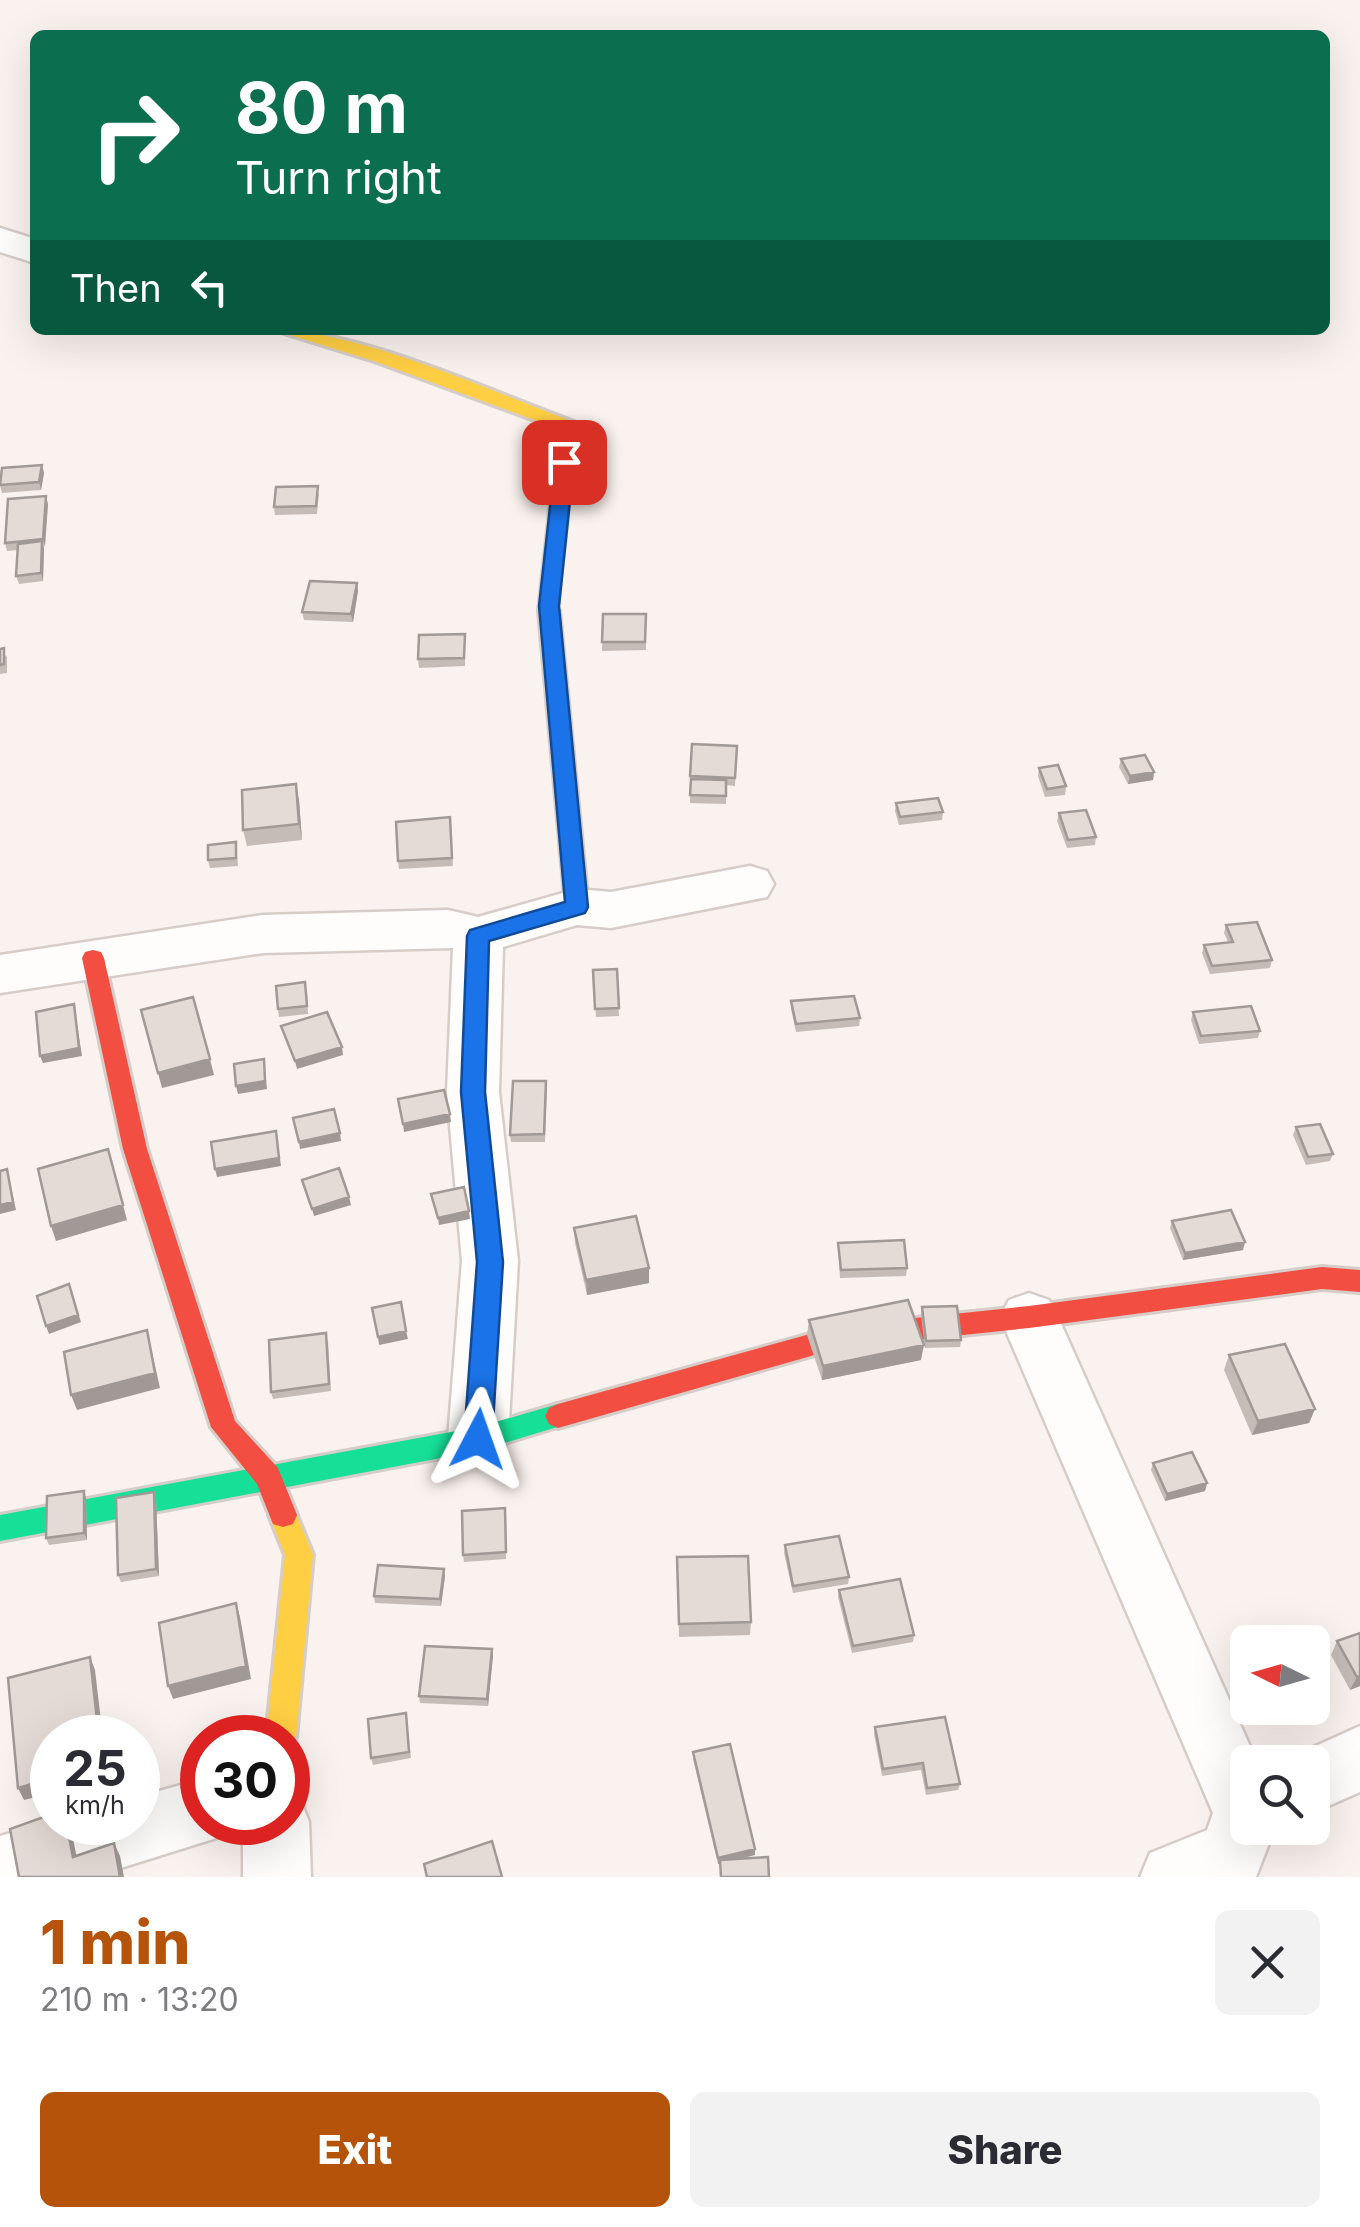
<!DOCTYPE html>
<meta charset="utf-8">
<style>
:root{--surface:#fff;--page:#f2f2f3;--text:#2b2b33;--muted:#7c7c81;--accent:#b45309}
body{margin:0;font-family:Inter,sans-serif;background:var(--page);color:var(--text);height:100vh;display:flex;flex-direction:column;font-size:38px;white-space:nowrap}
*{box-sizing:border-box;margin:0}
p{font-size:32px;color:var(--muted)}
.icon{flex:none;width:55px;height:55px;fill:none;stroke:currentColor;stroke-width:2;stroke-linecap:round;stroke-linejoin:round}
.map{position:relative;height:1877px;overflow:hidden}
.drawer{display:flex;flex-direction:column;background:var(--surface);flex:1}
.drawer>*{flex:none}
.guide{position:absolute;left:30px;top:30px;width:1300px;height:305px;border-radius:15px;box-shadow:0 10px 40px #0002;background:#0b6e4f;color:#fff;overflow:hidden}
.needle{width:65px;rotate:275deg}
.tools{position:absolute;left:1230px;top:1625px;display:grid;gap:20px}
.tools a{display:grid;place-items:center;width:100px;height:100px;border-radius:15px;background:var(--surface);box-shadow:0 10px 40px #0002;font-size:50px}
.speed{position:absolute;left:30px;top:1715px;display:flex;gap:20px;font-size:50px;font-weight:700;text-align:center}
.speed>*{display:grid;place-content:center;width:130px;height:130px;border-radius:50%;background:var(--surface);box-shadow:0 10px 40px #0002;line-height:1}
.speed small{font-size:25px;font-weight:400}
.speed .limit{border:15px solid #d22;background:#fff;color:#111}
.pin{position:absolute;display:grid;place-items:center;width:85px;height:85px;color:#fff;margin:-42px;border-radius:20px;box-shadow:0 5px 15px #0006}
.me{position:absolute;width:110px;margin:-55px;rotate:4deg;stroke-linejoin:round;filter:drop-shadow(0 0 8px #0008)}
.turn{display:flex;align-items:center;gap:35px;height:210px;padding:0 40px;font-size:45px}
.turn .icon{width:130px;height:130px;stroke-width:2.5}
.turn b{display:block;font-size:70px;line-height:85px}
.then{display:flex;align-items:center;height:95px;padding:0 40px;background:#0003;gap:20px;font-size:38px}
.round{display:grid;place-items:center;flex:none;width:105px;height:105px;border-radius:15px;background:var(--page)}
.summary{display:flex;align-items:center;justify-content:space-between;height:170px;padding:0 40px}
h1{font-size:60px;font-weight:800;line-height:75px;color:var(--accent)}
.primary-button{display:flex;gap:20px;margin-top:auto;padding:20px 40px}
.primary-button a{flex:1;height:115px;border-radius:15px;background:var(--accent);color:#fff;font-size:40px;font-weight:800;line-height:115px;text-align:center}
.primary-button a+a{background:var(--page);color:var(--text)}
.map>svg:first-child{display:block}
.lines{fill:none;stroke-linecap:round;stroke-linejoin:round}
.street-casing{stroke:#d7cdc8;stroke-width:5}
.fast-casing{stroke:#d7cdc8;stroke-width:6}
.slow-casing{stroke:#d7cdc8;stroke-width:6}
.jam-casing{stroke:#d7cdc8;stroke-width:6}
.street{fill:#fefdfc;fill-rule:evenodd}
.fast{fill:#16e098;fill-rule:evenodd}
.slow{fill:#ffcf43;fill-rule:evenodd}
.jam{fill:#f24e42;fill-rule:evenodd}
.wall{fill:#c5bcb8}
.shaded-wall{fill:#a09996}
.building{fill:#e5dbd6;stroke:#a09996;stroke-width:2.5}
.route{fill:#1a73e8;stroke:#114b97;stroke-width:2.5}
</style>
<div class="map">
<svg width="1360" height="1877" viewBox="0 0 1360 1877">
<rect width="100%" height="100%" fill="#faf2ee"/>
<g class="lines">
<defs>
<path id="street" d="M0 228 35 239V263L0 252Z
M750 866 767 871 774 884 767 897 611 928 577 925 503 947 499 1092 518 1261 508 1439 499 1458 478 1465 457 1458 448 1439 462 1261 447 1092 453 948 263 953 0 993V955L263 915 448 910 478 917 577 889 611 892Z
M1029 1293 1049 1300 1058 1317 1257 1762H1248V1828H1275L1256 1877H1140L1150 1853 1207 1830 1213 1813 1000 1317 1009 1300Z
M1360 1726V1792L1312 1813V1762H1287L1289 1758Z
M202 1779V1822H231L226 1835 92 1877H0V1836L52 1821 138 1822V1797Z
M288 1794 300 1799 309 1822 311 1877H243V1822H288Z"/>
<path id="fast" d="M558 1404 567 1408 571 1416 567 1424 478 1451 0 1541V1515L478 1427Z"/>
<path id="slow" d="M274 330C359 330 492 392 574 422L577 426 556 616 549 617 539 611 559 429 377 362Z
M283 1503 293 1506 313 1555 296 1738 288 1750V1738H266L285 1555 269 1515 273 1506Z"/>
<path id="jam" d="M549 605 559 611 588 907 577 915 566 907 539 611Z
M93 950 101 952 104 958 147 1149 235 1421 278 1468 297 1515 293 1524 283 1527 273 1524 257 1484 211 1427 123 1149 82 958 85 952Z
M1322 1267 1360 1270V1292L1322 1289 1029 1328 839 1348 558 1428 549 1424 545 1416 549 1408 558 1404 839 1326 1029 1306Z"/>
</defs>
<use href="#street" class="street-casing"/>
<use href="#fast" class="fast-casing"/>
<use href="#slow" class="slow-casing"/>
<use href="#jam" class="jam-casing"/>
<use href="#street" class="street"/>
<use href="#fast" class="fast"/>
<use href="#slow" class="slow"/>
<use href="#jam" class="jam"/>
</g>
<path class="wall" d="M44 473 41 490 2 493 0 485Z
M319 494 317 514 275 515 274 507Z
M48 504 44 547 43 581 19 584 16 576 18 550 7 551 5 543Z
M357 583 358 591 353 622 304 620 302 612Z
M603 614H646V650L602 651Z
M465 634V666L419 668 418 659Z
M0 649 7 657V673L0 674Z
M737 746 735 786 726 785V804L690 803V776Z
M1121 759 1154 772 1153 780 1128 784 1119 767Z
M1039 768 1066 786 1065 795 1045 797 1038 776Z
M299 800 302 840 247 846 243 830Z
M896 803 943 812 942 820 899 825 895 811Z
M1059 813 1096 837 1095 845 1067 848 1057 821Z
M450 817 453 866 399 869 398 861Z
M236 842 238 866 210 868 208 860Z
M1226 925 1272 960 1270 968 1210 974 1202 953 1204 945 1228 942 1224 933Z
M617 969 619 1016 596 1017 593 970Z
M307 990 308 1014 279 1017 278 1009Z
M791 1001 860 1018 859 1026 796 1032 791 1009Z
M1193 1012 1260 1031 1258 1038 1199 1044 1191 1020Z
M547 1088 545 1142H511L510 1135Z
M1296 1127 1333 1154 1330 1161 1306 1165 1293 1135Z
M1172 1221 1243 1250 1183 1260 1170 1228Z
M574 1228 649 1283 587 1295 575 1243Z
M838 1243 907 1268 906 1276 840 1278Z
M922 1307 961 1340 960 1347 925 1348 921 1315Z
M809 1320 921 1360 822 1380 807 1335Z
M328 1340 331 1391 273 1399 271 1392Z
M1229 1355 1315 1409 1309 1423 1252 1435 1224 1370Z
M1153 1463 1207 1483 1205 1491 1165 1501 1151 1470Z
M86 1498 87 1540 49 1545 46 1538Z
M156 1499 159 1576 121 1582 118 1575Z
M505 1508 506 1559 464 1562 463 1555Z
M785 1545 849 1577 848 1584 793 1593 784 1553Z
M677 1557 751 1622 750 1635 679 1637Z
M445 1576 441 1606 375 1603 374 1596Z
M839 1590 914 1635 913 1642 852 1653 838 1597Z
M1360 1633V1686L1350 1690 1331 1655 1337 1641Z
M492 1649 493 1656 488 1706 420 1703 419 1696Z
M406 1713 411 1758 373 1765 371 1758Z
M875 1727 960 1784 958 1790 926 1795 921 1770 882 1776 874 1734Z
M693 1752 755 1855 718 1864 693 1759Z"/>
<path class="shaded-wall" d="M42 465 44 473 41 490 39 482Z
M46 496 48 504 45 547 43 539Z
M42 541 44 550 43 581 41 573Z
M357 583 358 591 353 622 351 614Z
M1154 772 1153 780 1128 784 1130 776Z
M296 784 299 800 302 840 299 824Z
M74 1004 82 1056 43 1063 40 1056Z
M342 1047 343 1055 297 1069 295 1061Z
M210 1059 214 1075 162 1088 158 1073Z
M264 1059 267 1089 238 1094 236 1086Z
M450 1114 451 1122 404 1132 403 1124Z
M276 1131 281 1166 217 1177 215 1169Z
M340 1133 341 1141 300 1149 299 1142Z
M108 1149 127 1220 56 1241 51 1226Z
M7 1169 16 1210 0 1214V1205Z
M349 1197 351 1205 314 1216 312 1209Z
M469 1211 470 1219 439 1225 438 1218Z
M1245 1242 1243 1250 1183 1260 1185 1253Z
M649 1268V1283L587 1295 586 1280Z
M69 1284 81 1322 49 1334 46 1326Z
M147 1330 160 1388 77 1410 71 1395Z
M406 1331 408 1339 379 1345 378 1337Z
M924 1345 921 1360 822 1380 823 1366Z
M1315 1409 1309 1423 1252 1435 1258 1421Z
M1207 1483 1205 1491 1165 1501 1167 1494Z
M84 1491 86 1498 87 1540 84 1533Z
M154 1492 156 1499 159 1576 156 1569Z
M444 1569 445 1576 441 1606 440 1599Z
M236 1603 240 1617 251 1679 173 1699 168 1686Z
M492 1649 493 1656 488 1706 487 1699Z
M90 1657 95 1670 103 1738H99Z
M1360 1676V1686L1350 1690 1357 1677Z
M52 1778V1793L24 1800 18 1788Z
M66 1822 70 1823 79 1869 73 1857Z
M114 1843 120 1856 124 1877H120Z
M755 1849V1855L718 1864V1858Z"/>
<path class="building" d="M42 465 39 482 0 485 2 468Z
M318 486 316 506 274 507 276 487Z
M46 496 43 539 5 543 8 499Z
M42 541 41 573 16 576 18 544Z
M310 581 357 583 351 614 302 612Z
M603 614H646L645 642H602Z
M465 634 464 658 418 659 419 635Z
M4 648V664L0 665V649Z
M692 744 737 746 735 778 690 776Z
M1145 755 1154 772 1130 776 1121 759Z
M1058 765 1066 786 1047 789 1039 768Z
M691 779 726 780V796L690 795Z
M296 784 299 824 243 830 242 790Z
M938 798 943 812 900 817 896 803Z
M1086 810 1096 837 1068 840 1059 813Z
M450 817 452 858 398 861 396 822Z
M236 842V858L208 860V845Z
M1257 922 1272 960 1212 966 1204 945 1233 942 1226 925Z
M617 969 619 1008 595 1009 593 970Z
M305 982 307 1006 278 1009 276 986Z
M854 996 860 1018 796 1024 791 1001Z
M193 997 210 1059 158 1073 141 1010Z
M74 1004 79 1048 40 1056 36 1012Z
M1251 1006 1260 1031 1201 1036 1193 1012Z
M327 1012 342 1047 295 1061 281 1026Z
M264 1059 265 1081 236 1086 234 1064Z
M513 1081H546L544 1134 510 1135Z
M444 1090 450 1114 403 1124 398 1099Z
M334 1109 340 1133 299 1142 293 1118Z
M1320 1124 1333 1154 1308 1157 1296 1127Z
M276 1131 279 1158 215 1169 211 1142Z
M108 1149 123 1205 51 1226 38 1169Z
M339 1168 349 1197 312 1209 302 1180Z
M7 1169 13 1202 0 1205V1171Z
M464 1187 469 1211 438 1218 431 1194Z
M1231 1210 1245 1242 1185 1253 1172 1221Z
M636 1216 649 1268 586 1280 574 1228Z
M904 1240 907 1268 841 1270 838 1243Z
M69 1284 78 1315 46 1326 37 1296Z
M908 1300 924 1345 823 1366 809 1320Z
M401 1302 406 1331 378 1337 372 1308Z
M957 1306 961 1340 926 1341 922 1307Z
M147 1330 155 1373 71 1395 64 1352Z
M326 1333 329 1384 271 1392 269 1340Z
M1285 1344 1315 1409 1258 1421 1229 1355Z
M1192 1452 1207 1483 1167 1494 1153 1463Z
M84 1491V1533L46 1538 47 1496Z
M154 1492 156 1569 118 1575 116 1498Z
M505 1508 506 1552 463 1555 462 1511Z
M839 1536 849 1577 793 1586 785 1545Z
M748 1556 751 1622 679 1624 677 1557Z
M378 1565 444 1569 440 1599 374 1596Z
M900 1579 914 1635 853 1646 839 1590Z
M236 1603 246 1666 168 1686 159 1623Z
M1360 1633V1676L1357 1677 1337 1641Z
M425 1646 492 1649 487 1699 419 1696Z
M90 1657 99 1738H52V1778L18 1788 8 1678Z
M406 1713 409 1752 371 1758 368 1719Z
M945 1717 960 1784 927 1788 923 1763 883 1769 875 1727Z
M730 1744 755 1849 718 1858 693 1752Z
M52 1814V1822H66L73 1857 114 1843 120 1877H19L10 1829Z
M492 1841 502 1877H427L424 1864Z
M768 1857 769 1877H721L720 1860Z"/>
<path class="route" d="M564 457 574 462 559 606 588 907 585 913 489 941 485 1092 503 1262 492 1439 488 1447 478 1451 468 1447 464 1439 477 1262 461 1092 467 936 470 930 565 902 539 606 555 462Z"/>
</svg>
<div class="tools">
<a><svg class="needle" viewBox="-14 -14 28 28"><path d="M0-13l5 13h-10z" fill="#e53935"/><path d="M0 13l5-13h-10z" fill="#7c7c81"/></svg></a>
<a><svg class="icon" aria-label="search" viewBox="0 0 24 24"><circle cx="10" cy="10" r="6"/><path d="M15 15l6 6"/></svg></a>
</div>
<div class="speed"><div>25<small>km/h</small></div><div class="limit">30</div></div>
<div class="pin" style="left:564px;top:462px;background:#d93025"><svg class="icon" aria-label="arrive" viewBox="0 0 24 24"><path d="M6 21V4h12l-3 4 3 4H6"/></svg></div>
<svg class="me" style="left:478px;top:1439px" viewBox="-20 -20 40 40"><path d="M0-17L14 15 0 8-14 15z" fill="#1a73e8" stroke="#fff" stroke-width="4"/></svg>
<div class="guide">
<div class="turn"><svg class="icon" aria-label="right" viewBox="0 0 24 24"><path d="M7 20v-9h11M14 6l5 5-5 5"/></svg><div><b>80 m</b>Turn right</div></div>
<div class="then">Then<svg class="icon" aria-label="left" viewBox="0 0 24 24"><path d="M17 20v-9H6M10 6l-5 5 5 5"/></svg></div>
</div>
</div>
<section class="drawer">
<div class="summary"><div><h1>1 min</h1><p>210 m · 13:20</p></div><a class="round"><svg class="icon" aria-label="close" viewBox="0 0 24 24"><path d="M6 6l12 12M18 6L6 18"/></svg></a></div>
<div class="primary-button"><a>Exit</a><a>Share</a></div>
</section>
